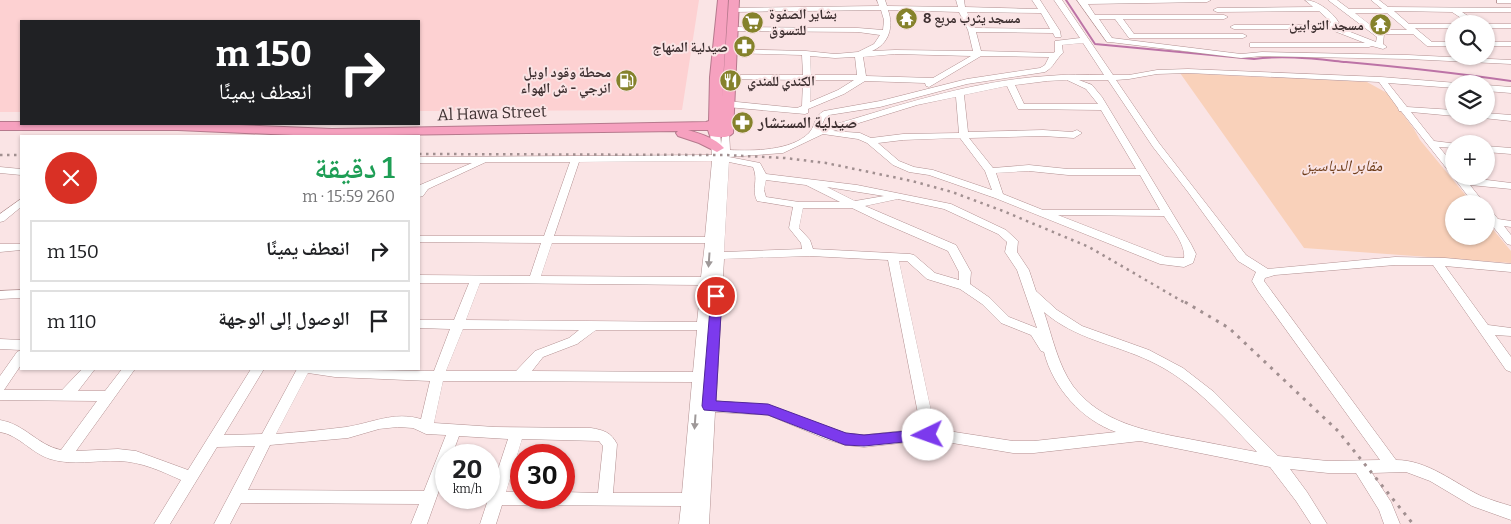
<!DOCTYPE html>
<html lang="ar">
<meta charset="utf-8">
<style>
:root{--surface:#fff;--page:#f2f2f2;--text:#202124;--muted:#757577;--line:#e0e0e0}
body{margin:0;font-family:Bitter,"Noto Naskh Arabic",serif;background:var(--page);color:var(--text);direction:rtl;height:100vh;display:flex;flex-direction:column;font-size:19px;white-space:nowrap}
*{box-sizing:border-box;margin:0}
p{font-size:16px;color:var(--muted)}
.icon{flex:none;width:28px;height:28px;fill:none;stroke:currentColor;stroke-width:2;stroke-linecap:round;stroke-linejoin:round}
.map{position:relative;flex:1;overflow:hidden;direction:ltr}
.side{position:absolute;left:20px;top:135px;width:400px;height:235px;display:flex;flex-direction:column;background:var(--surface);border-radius:0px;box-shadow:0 1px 4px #0004;direction:rtl}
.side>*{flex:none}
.top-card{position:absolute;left:20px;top:20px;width:400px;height:105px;border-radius:0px;box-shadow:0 1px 4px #0004;direction:rtl;background:#202124;color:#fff;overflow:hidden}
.fabs{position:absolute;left:1445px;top:15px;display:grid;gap:10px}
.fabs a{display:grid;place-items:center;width:50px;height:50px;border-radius:50%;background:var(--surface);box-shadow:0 1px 4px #0004;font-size:25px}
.speed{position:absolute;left:435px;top:444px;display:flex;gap:10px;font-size:25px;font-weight:700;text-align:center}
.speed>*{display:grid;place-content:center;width:65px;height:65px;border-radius:50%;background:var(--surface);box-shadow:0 1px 4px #0004;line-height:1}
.speed small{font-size:12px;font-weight:400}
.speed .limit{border:8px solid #d22;background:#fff;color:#111}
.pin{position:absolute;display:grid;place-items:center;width:42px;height:42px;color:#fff;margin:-21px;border:2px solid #fff;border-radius:50%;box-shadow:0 1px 5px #0007}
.me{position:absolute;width:55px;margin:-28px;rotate:267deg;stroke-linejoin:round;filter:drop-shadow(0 0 4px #0008)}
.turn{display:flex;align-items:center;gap:18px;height:105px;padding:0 25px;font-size:22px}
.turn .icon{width:65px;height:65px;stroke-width:2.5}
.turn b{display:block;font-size:35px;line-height:42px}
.round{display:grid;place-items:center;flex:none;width:52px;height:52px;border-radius:26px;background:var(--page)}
.head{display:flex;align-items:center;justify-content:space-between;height:85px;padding:0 25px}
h1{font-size:30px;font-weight:600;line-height:38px;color:#1e9e55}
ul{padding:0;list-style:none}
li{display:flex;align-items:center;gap:15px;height:62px;margin:0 10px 8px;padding:0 15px;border:2px solid var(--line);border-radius:0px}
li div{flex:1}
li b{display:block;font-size:19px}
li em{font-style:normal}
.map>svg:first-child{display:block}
.built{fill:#fdd1d2}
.green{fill:#f9d1ba}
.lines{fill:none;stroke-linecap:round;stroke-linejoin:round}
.stream{stroke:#bc73a6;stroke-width:2}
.minor-casing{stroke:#b29091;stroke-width:1}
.highway-casing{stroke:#b6798d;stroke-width:2}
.minor{fill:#fff;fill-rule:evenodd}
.highway{fill:#f6a1bf;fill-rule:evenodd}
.rail-far1{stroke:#a18f90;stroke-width:2.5;stroke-dasharray:2.5 4.5;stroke-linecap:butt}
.rail{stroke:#a18f90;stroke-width:3;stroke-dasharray:3 6;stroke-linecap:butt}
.oneway{fill:#9e9898}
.route{fill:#7c3aed;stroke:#51269a}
.labels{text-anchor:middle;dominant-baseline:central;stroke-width:4;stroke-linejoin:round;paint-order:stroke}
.far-poi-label{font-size:14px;font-weight:bold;fill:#3e3031;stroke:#fae4e5;text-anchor:start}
.street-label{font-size:16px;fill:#3e3031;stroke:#fae4e5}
.poi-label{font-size:16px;font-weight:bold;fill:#3e3031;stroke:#fae4e5;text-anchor:start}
.park-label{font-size:16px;font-style:italic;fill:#6f3d1a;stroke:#fae4e5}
</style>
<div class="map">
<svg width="1511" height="524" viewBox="0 0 1511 524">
<rect width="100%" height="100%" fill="#fae4e5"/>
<path class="built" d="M0 0H699L682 110 419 111V21H21V112H0Z"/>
<path class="green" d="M1180 73 1367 82 1387 93 1414 129 1420 140 1473 204H1454V236H1486V221L1511 251V263L1304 248Z"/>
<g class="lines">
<path class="stream" d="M1066 0 1095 44 1254 59C1285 55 1315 59 1346 62 1401 67 1456 73 1511 81"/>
<defs>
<path id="minor" d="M877 0H885L887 6 958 7 956 0H964L965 7 1038 9 1032 0H1040L1060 31 1061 37H1055L1053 33 976 32 981 51 1053 53 1055 52V41L1080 38 1054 0H1062L1113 75H1129L1157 70 1188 69 1381 77 1457 83 1454 84V88L1388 83 1407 107 1454 110V116L1411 112 1434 141 1458 144H1454V148L1439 147 1454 165V175L1451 174 1401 111H1399L1398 108 1379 82 1188 73 1157 74 1129 79 1116 80 1159 143 1246 255 1268 269 1395 257 1445 258 1511 264V272L1445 266 1488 325 1511 328V336L1495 335 1511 357V372L1506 370 1433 265H1395L1275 275 1265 278 1264 281 1396 460C1428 460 1454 483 1481 496 1491 500 1501 503 1511 506V520L1472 506 1430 481 1406 472 1372 473 1391 502 1400 524H1384L1379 510 1356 473H1328L1290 469 1307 492 1327 524H1311L1296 501 1270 467 1140 441 1034 453H1013L940 441H919L864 447 845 445 826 439 768 415 715 412 709 524H679L681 506 502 505 496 524H480L508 439 459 436 452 455H446V471L427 524H411L419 504 241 503 230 524H214L255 446 217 447 170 524H154L181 480C161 471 142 462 119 461 96 460 73 466 50 459 31 453 19 435 0 432V420C25 424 37 445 61 450L97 401 0 400V376L17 352 21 350V365L4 390H62L82 369H95L78 391H105L122 369H135L76 451 118 449 136 451 188 470 251 369H264L224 435 262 434 297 369 434 371 450 329 419 328V320H454L469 283H419V275L530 276 541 243 419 242V236H544L570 162H486L428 189 423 196 419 197 420 185 472 163H419V157L712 155 710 133 715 130 720 133 721 144 723 131H729L730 150C753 151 791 151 809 133 816 125 814 116 824 111L880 101 967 79 1040 68 1045 65 1049 57 981 56 929 87 926 86 925 83 865 81 844 94 808 109V113L805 114 727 107 723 104 727 101 797 108 802 106 803 80 728 79 724 77 728 75H803L802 55 730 53H727V49L806 51 835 54 858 52 874 44 880 35 858 32 731 31H728V27L858 28 883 30 884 20 881 10 733 12 729 10 730 8 879 6ZM888 10 959 12 968 30 973 51 895 50 872 51C889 44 894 27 888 10ZM967 12 1041 13 1050 29 975 28ZM1083 43 1104 75C1085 75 1066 74 1047 76 970 81 894 107 820 129L825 118 829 115 880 107 967 84 1045 72C1054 67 1055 60 1063 53L1062 45ZM895 54 971 56 933 78 866 76 863 57ZM810 56 835 58 855 57 857 75H811ZM811 80H854L838 90 810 102ZM1067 80 1086 89 1098 104H1024L1015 85 1047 81ZM1079 80H1108L1153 147 1188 192 1238 261 1256 272 1252 281 1258 291 1380 460 1328 461 1278 456 1214 392 1183 368 1149 350 1082 326 1057 310 1036 291 1029 270 1017 252 1018 241 1006 230 951 204 857 185 766 174 760 163 729 157 783 153 823 134 858 139 867 143 893 165 909 172 929 175 995 198 1160 264 1184 267 1193 263 1196 254 1191 244 1102 97 1092 85ZM1007 86 1018 109 1101 110 1136 169H1068L1029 165 993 168 969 138 1043 136 1074 138 1082 133 1077 130 1072 132 1043 130 968 132 964 95ZM956 97 959 133 903 134 871 138 860 133 833 131 917 105ZM960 138 985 171 992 190 933 170 914 167 899 161 878 143 903 140ZM712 161 705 237 554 236 579 162ZM729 162 753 167C759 181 751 188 757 201L793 207 789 228 801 243 802 249 724 252ZM1029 171 1068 175H1140L1160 210H1043L1003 194 996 173ZM766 180 806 185 840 202H799L766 197 764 190ZM827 187 884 196 855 201ZM898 199 944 209 998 234 1007 242 1005 252 1017 270 1037 328 1009 317 990 298 970 284 971 272 956 245 865 206ZM803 208H852L881 222 948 251 959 272V280L935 273 914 255 910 254 813 249 810 240 799 228ZM1058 215 1164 216C1171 227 1186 245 1184 258L1166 257ZM552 243H705L701 277 541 276ZM810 256 888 260 921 429 864 435 845 433 768 405 716 401 724 259ZM899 261H907L927 279 960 289 982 304 1001 323 1031 335 1041 351 1044 352C1053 388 1082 420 1116 432L1034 441H1013L935 429ZM480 283 701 285 697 322 466 320ZM1044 312C1075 339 1114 344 1150 361 1193 381 1225 418 1257 452 1234 448 1211 443 1189 439 1146 431 1101 423 1073 386 1058 365 1052 336 1044 312ZM463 329 579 330 569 338 535 351 516 371H446ZM596 330H697L693 372 532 371 543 357 577 344ZM308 373 335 377 430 381 421 419C394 411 372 423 346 427 323 430 299 432 276 434ZM443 381 692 382 682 493H613L617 444C611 432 603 430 591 428L495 427 434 423ZM398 427 413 428 426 434 446 435 424 491 248 490 270 445 348 438 379 429ZM522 439 599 441 603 446 598 493 564 492V498H521V492H506Z
M1077 0H1211L1207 2 1088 4 1095 15H1224L1228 17 1224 19H1123L1134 34H1243L1247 36 1243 38H1129L1115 19H1099L1112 38 1241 54 1262 52 1408 55 1511 60V64L1408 59 1262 56 1241 58 1110 42H1107Z
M1305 0C1317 0 1333 12 1339 23L1335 26 1376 42 1377 37 1328 0H1337L1349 9H1382L1371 0H1379L1388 7 1511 8V12H1462L1480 24H1470L1452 12 1394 11 1409 24H1454V28H1415L1432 42H1454V46H1427L1413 34H1384L1383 44 1387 47 1383 49 1372 46 1369 47H1250V43H1365L1329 29H1234L1230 27 1234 25H1328L1331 22 1319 11 1217 12 1213 10 1217 8 1313 7ZM1355 13H1387L1407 30H1377Z
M1497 0H1511V3H1497Z
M1486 24H1511V28H1486Z
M1486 42H1511V46H1486Z
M1486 85 1511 87V93L1486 91Z
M1486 113 1511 115V121L1483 118 1482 116H1486Z
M1486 146 1511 148V154L1486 152Z
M0 167 21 169V175L0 173Z
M1455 176 1511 183V189L1470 185 1485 204H1474L1454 178Z
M21 199V207L4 221 0 222V214Z
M1486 208 1490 209 1498 219 1511 221V227L1504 226 1511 235V245L1507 244 1486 218Z
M0 244H21V250L0 252Z
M21 290V298L0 299V291Z
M0 339 21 340V350L0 349Z"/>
<path id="highway" d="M718 0H728L722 98 729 0H739L733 133C728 139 717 137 710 136L708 130H688C701 134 715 138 724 148L717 152 699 143 678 136 676 133 678 131 316 136 178 130H0V122H21V124H216L332 129 706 122 709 121 710 77Z"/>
</defs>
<use href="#minor" class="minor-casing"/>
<use href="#highway" class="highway-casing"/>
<use href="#minor" class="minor"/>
<use href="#highway" class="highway"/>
<path class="rail-far1" d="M419 154 725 155 785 158 826 163 912 181 952 192 1003 211 1089 247 1187 304
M0 155H21"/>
<path class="rail" d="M1185 302 1229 328 1338 431 1413 524"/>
</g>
<defs><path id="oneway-solid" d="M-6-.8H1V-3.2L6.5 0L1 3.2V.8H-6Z" transform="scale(1.25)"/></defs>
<g class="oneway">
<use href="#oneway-solid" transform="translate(709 260) rotate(94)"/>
<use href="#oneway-solid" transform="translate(695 422) rotate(94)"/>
</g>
<path class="route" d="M716 292 722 296 716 401 768 404 846 433 864 435 928 429 934 431 936 435 934 439 864 446 845 445 768 415 704 410 702 406 711 296Z"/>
<defs>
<symbol id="temple-disc" viewBox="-11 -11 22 22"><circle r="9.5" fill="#85822b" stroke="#fae4e5"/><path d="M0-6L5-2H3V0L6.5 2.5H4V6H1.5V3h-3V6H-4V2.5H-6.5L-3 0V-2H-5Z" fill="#fff"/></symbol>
<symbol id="supermarket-disc" viewBox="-11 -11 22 22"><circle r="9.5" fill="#85822b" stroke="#fae4e5"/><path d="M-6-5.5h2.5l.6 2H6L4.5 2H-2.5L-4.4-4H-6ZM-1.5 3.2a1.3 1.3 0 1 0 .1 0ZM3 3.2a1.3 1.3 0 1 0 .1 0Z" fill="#fff"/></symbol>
<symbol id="pharmacy-disc" viewBox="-11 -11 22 22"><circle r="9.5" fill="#85822b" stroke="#fae4e5"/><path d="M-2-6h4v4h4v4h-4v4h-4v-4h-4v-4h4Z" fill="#fff"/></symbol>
<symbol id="fuel-disc" viewBox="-11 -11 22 22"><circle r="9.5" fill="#85822b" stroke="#fae4e5"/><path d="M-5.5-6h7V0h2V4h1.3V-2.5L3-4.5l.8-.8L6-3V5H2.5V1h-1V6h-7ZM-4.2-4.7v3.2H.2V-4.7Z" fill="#fff"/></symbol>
<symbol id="restaurant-disc" viewBox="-11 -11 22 22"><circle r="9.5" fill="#85822b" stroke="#fae4e5"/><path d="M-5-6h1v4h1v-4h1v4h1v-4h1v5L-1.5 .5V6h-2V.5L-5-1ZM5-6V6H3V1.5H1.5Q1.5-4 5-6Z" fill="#fff"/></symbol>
</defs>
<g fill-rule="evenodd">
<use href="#temple-disc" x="894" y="6" width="25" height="25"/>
<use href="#supermarket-disc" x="740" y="10" width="25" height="25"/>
<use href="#temple-disc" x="1368" y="12" width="25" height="25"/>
<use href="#pharmacy-disc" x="732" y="34" width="25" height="25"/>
<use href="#fuel-disc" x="614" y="68" width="25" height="25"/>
<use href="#restaurant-disc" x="718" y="68" width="25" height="25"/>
<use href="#pharmacy-disc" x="730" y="110" width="25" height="25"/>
</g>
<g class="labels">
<g class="far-poi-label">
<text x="769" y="14">بشاير الصفوة<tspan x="769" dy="16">للتسوق</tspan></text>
<text x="923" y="18">مسجد يثرب مربع 8</text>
<text x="1364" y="25" text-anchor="end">مسجد التوابين</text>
<text x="728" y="47" text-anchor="end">صيدلية المنهاج</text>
<text x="611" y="72" text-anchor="end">محطة وقود اويل<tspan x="611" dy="16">انرجي - ش الهواء</tspan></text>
<text x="747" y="81">الكندي للمندي</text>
</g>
<g class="street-label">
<text transform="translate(492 113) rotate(-2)">Al Hawa Street</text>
</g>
<g class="poi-label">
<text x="758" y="122">صيدلية المستشار</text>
</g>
<g class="park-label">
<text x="1342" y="165">مقابر الدباسين</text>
</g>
</g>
</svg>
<div class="fabs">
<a><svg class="icon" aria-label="search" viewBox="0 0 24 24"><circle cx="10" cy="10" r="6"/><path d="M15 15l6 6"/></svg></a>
<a><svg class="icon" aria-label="layers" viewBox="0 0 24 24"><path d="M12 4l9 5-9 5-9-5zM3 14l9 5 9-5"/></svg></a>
<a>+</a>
<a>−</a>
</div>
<div class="speed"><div>20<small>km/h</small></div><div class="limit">30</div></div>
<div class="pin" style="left:716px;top:296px;background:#d93025"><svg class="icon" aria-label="arrive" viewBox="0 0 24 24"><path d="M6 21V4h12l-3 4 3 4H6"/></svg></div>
<svg class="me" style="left:928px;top:435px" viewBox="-20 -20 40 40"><circle r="19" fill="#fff"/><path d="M0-13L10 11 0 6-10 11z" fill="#7c3aed"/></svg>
<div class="top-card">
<div class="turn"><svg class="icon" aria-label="right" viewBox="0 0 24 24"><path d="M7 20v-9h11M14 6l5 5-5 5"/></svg><div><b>150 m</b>انعطف يمينًا</div></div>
</div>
<section class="side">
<div class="head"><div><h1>1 دقيقة</h1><p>260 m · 15:59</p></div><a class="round" style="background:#d93025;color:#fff"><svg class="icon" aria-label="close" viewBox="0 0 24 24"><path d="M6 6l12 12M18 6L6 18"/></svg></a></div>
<ul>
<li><svg class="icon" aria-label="right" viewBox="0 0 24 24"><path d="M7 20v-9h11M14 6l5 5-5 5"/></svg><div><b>انعطف يمينًا</b></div><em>150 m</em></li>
<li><svg class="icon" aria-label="arrive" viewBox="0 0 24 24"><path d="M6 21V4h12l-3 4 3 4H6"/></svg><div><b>الوصول إلى الوجهة</b></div><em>110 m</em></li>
</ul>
</section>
</div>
